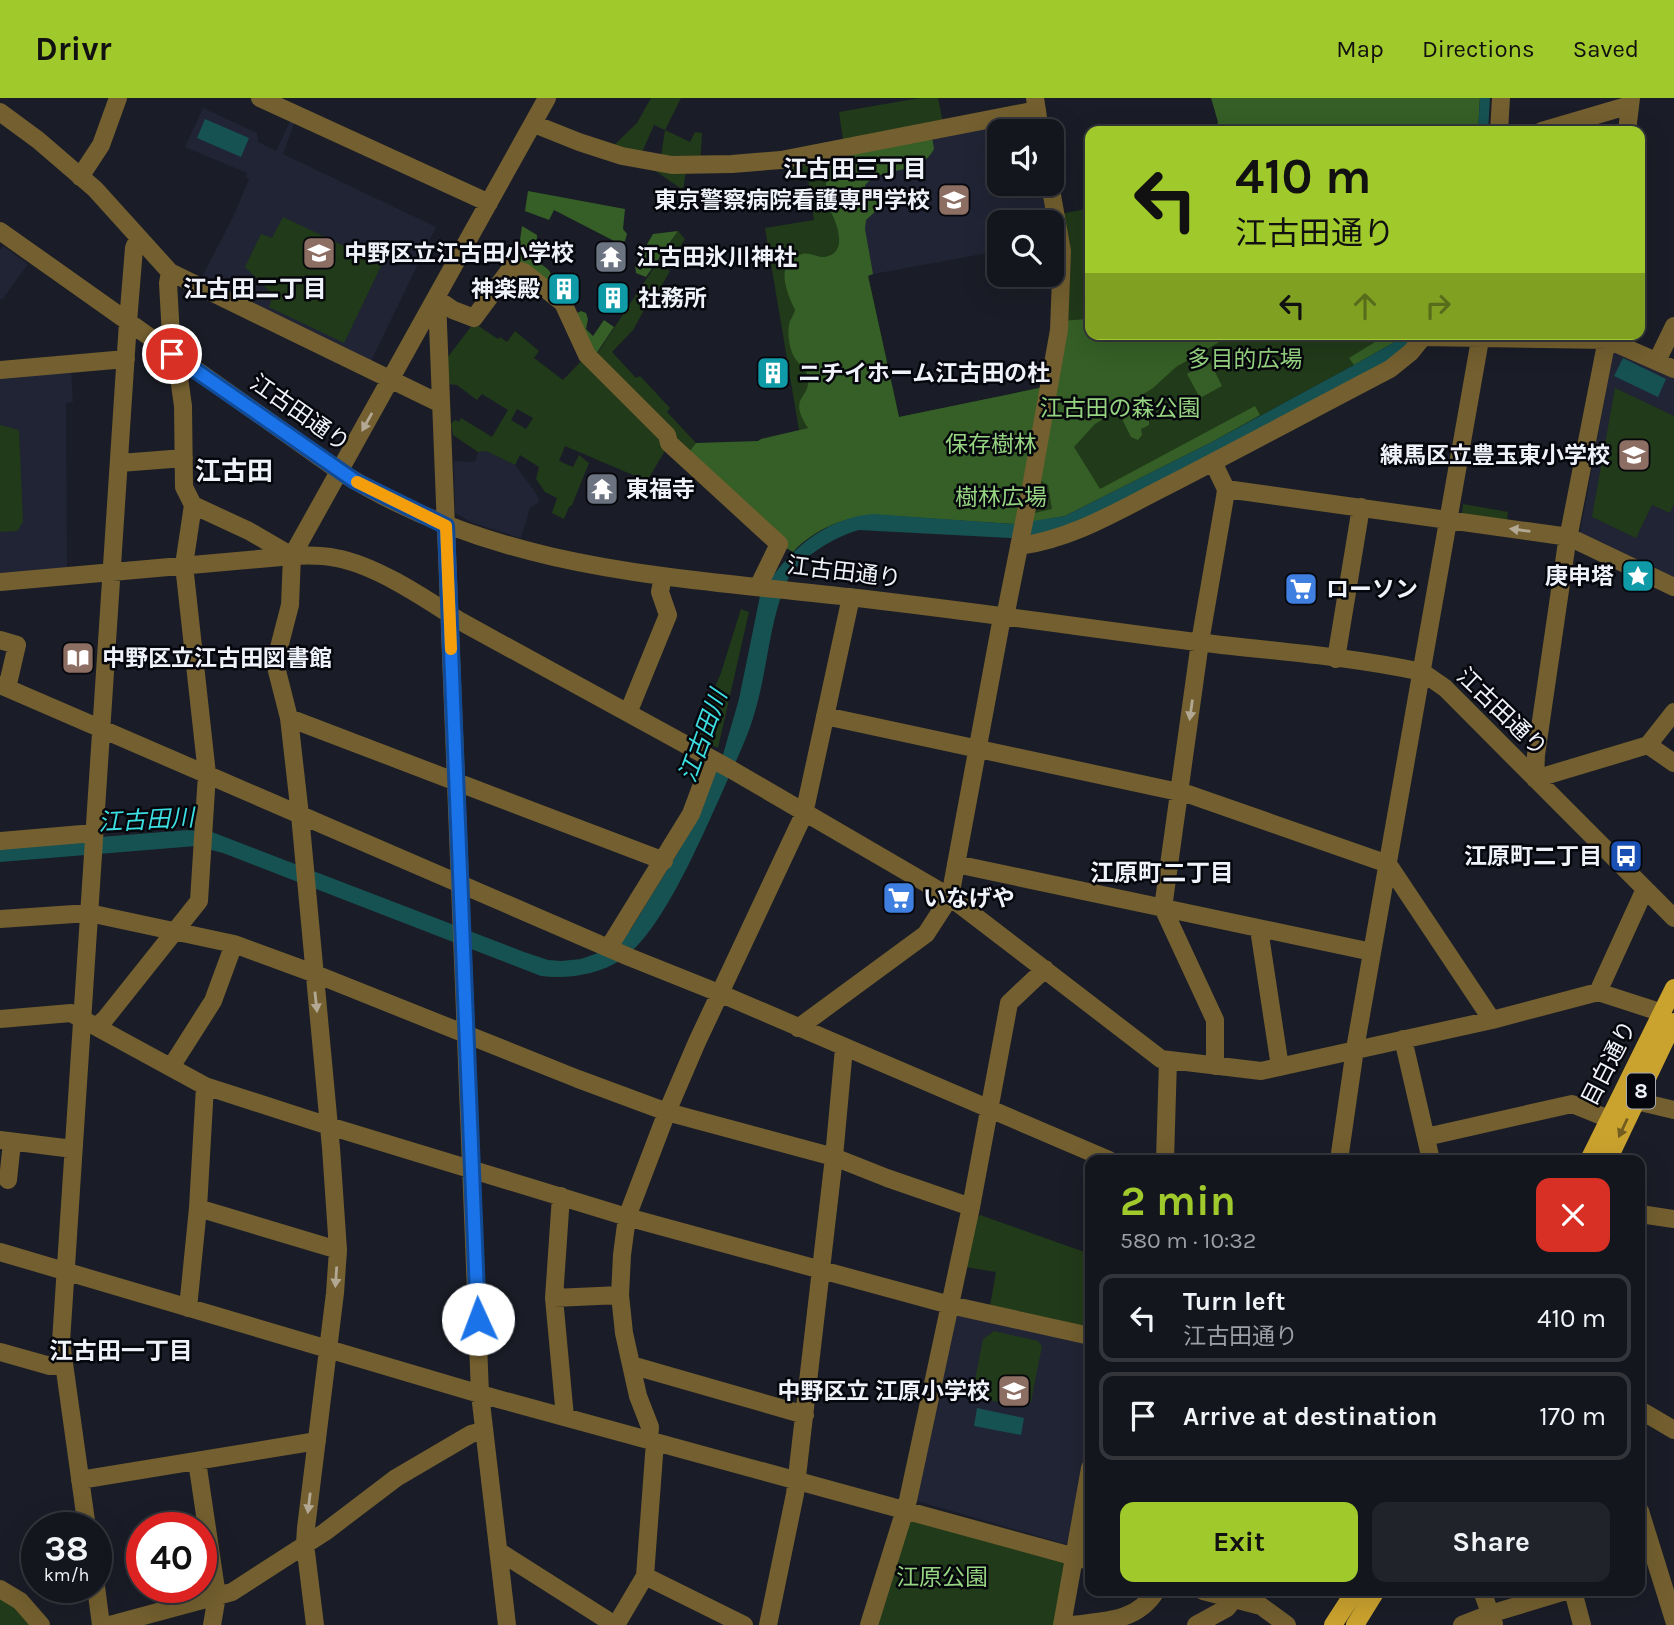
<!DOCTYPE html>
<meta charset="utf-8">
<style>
:root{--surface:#14161d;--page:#21232a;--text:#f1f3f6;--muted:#9d9fa4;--line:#33353b;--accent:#a0c92b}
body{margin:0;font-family:Karla,"Noto Sans JP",sans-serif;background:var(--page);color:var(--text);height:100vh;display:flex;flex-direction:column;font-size:26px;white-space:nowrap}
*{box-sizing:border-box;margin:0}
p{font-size:23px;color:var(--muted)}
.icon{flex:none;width:38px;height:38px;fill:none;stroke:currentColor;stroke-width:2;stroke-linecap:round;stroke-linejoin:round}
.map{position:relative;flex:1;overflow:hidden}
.side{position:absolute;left:1085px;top:1057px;width:560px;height:441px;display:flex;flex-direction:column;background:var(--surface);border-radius:14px;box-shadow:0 7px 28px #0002,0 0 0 2px var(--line)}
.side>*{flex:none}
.guide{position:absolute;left:1085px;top:28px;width:560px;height:214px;border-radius:14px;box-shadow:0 7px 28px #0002,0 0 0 2px var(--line);background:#a0c92b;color:#111;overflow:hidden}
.tools{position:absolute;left:987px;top:21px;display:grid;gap:14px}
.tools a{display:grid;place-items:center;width:77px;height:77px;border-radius:14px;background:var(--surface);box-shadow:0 7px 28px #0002,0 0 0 2px var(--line);font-size:35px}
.speed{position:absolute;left:21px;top:1414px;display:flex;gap:14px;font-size:35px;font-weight:700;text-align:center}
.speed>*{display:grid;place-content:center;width:91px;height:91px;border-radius:50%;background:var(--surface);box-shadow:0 7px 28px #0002,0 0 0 2px var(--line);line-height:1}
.speed small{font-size:18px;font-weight:400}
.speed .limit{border:10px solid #d22;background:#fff;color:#111}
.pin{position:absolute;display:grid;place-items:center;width:60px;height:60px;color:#fff;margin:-30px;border:4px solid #fff;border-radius:50%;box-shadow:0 2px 7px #0007}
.me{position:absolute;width:77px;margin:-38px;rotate:358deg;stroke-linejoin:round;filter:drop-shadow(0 0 5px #0008)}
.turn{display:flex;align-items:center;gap:24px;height:147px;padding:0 35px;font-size:32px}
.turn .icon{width:91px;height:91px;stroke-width:2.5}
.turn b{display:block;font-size:49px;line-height:60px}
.lanes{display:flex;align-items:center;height:66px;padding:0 35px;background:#0003;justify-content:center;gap:35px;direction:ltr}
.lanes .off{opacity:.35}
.round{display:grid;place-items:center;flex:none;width:74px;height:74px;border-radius:14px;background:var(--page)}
.summary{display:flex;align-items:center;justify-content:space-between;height:119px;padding:0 35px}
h1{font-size:42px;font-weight:700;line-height:52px;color:var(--accent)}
.button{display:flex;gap:14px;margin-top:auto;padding:14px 35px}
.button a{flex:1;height:80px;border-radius:14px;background:var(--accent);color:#111;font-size:28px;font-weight:700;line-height:80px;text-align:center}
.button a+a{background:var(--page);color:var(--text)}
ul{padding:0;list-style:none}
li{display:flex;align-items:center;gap:21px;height:88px;margin:0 14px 10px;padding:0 21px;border:4px solid var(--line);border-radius:14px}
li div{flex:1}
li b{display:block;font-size:26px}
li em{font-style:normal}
header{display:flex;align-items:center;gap:42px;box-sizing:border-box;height:98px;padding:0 35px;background:var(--accent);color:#111}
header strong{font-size:33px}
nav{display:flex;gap:38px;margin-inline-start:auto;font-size:24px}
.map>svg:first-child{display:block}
.built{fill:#202434}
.green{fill:#213a19;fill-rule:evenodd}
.forest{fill:#355f26}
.water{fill:#165252}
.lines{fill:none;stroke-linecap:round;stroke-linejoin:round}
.minor{stroke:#735f2f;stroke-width:18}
.major{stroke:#caa22e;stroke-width:18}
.oneway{fill:#b2a894}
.oneway2{fill:#725c1f}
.route-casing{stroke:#114b97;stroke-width:18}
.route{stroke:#1a73e8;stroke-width:12}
.slow{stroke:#f59e0b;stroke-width:12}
.labels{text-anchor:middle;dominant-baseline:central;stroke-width:5;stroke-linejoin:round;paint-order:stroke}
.shield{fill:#06070c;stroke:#aaacb3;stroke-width:2}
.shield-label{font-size:21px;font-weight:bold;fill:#f0f2fa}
.poi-label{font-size:23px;font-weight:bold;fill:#f0f2fa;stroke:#06070c;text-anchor:start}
.park-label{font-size:23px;fill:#96d481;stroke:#06070c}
.street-label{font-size:23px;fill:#f0f2fa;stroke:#06070c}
.neighbourhood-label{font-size:24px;font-weight:bold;fill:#f0f2fa;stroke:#06070c}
.water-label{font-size:24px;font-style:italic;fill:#3cdfe2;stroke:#06070c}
.quarter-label{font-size:26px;font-weight:bold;fill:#f0f2fa;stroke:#06070c}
</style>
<header>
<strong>Drivr</strong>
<nav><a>Map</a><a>Directions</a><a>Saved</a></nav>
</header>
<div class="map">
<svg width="1674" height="1527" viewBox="0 0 1674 1527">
<rect width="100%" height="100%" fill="#1a1d27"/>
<path class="built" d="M203 10 257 35 258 44 276 53 291 21 295 23 283 56 436 129 371 263 201 181 233 119 249 81 246 79 247 75 185 49Z
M1037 12 1040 33H999V86H1050L1052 124H999V153L868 177 845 49Z
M3 148 28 166 2 202 0 201V152Z
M1618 252 1674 278V481L1580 435 1613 254Z
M71 271 73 304 66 305 67 471 0 476V277Z
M486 353 515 367 538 398 539 404 530 410 521 440 473 425 455 415 454 363 475 364 478 354Z
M955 1216 1090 1243V1344L1072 1442 1065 1446 917 1403 915 1400Z"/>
<path class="green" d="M651 0H681L665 32 690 44 695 34 702 35 700 67H687L683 92 638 61 608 53 637 25ZM654 27 665 32 660 65 639 61Z
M920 0H938L944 30 845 49 868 177 899 319 1049 288 1056 117 1090 110V236H1402L1354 267 1212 344 1025 425 1013 426 822 327 799 332 765 130 814 122 808 81 794 83 789 60 844 49 839 14Z
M283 119 382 166 344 245 269 209 273 197 245 169 261 136 272 140Z
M678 133 685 141 667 171 670 173 651 206 648 205 633 232 612 254 636 280 640 278 670 310 667 314 696 345 685 359 669 346 647 383 565 348 559 363 573 369 579 357 589 365 572 407 569 409 564 421 552 415 557 400 545 394 536 381 539 369 520 357 515 367 486 353 478 354 453 337 451 326 455 322 459 324 461 320 492 339 508 312 482 296 477 302 457 287 448 286 447 260 474 225 498 241 500 239 507 244 515 233 539 253 534 260 563 282 587 257 593 262ZM517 311 533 320 526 331 511 322Z
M1615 290 1674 318V406L1670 415 1652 407 1636 440 1592 419Z
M0 327 19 332 23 424 17 433 0 434Z
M1463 406 1508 414 1507 423 1462 416Z
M741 511 749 514 718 650 694 638 721 575Z
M980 1117 1090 1156V1231L990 1208 996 1174 965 1169 976 1121Z
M994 1233 1038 1243 1042 1248 1031 1304 1025 1309 977 1300 973 1292 983 1241Z
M909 1421 1068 1463 1059 1527H877Z
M0 1496 36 1527H0Z"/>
<path class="forest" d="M1211 0H1480L1478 33H1215L1218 24Z
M931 33 934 51C920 79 884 66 865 87L866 95 878 105V111L866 122 865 131 873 176 868 178 899 319 1049 288 1060 223 1087 221 1090 218V236H1233L1176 269 1153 290 1095 326 1074 349 1100 391 1255 308 1260 317 1212 344 1065 418 1025 425 1026 417 1052 411 1048 387 1034 379 1023 424 1013 426 877 417C846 418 814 431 793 454L779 446 685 359 696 345 758 343 761 341 808 330C787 298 810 302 808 281 807 272 802 269 797 263 790 256 787 237 789 227 790 221 794 217 795 212 787 195 773 164 802 156 809 154 816 159 823 159 852 157 835 117 825 105L828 53Z
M528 93 625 111 623 131 627 136 625 143 618 145 554 112 549 122 525 113Z
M522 128 537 137 536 163C550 172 557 175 545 191L516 171Z
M678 133 646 179 636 175 635 167 653 136Z
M581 213 586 215 588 221 586 231 593 238 604 222 614 229 592 262 569 219Z
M1388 236H1402L1393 245 1354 267 1349 260Z
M1206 264 1211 266 1222 288 1200 300 1187 276Z
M1128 315 1136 321 1142 317 1149 321V327L1141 331 1142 337 1138 342 1131 339 1123 323 1125 317Z"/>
<path class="water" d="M1480 0H1490L1488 33H1478Z
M205 21 249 40 241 59 197 40Z
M1403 236H1424L1400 260 1059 435 1010 440 859 432C836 438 798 460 787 483 770 521 768 566 757 606 749 639 733 668 720 699 700 743 661 835 622 861 599 877 568 881 541 878L223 755 196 748 0 764V747L188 732 212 734 524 854 548 862 561 863 581 861 598 855 619 844 631 831 681 749 722 660 739 601 760 498C784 456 823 420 873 416L1013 426 1065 418 1212 344 1354 267 1393 245Z
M1623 260 1666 281 1658 299 1614 278Z
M977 1310 1024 1320 1021 1337 974 1328Z"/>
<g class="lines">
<path class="minor" d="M260 0 489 105
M1035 0 1040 33
M0 14 38 42 95 91 170 174 441 306
M534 26 579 44 622 58 672 67 732 66 781 62 1037 12
M1499 33 1501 0
M1542 33 1630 7
M1627 33 1631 0
M80 79 101 47 118 0
M0 133 339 373C498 473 668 478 848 499 964 512 1080 529 1196 544 1271 553 1348 558 1422 574L1445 590 1674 820
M170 174 168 185 172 256
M437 201 480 1296 507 1527
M437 201 453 212 474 220 511 170 524 174 563 205 587 257 667 337 669 345 779 446 758 489
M1608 236 1566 451 1536 657 1535 681 1648 647 1674 614
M1657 263 1674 228
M0 272 126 261
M1213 364 1226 391 1225 399 1200 544 1163 810 1215 922V968
M120 365 184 360
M1226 391 1569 439 1674 489
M193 407 249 433 292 458
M1019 448C1073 441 1119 412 1167 388 1241 350 1315 310 1390 271L1411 254 1423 239 1608 242 1674 271
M0 484 292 458C307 457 322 457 336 460 376 467 426 501 460 523L732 672 950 799 1161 961 1261 973 1492 922 1598 894 1663 915
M1005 519 1031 389 1059 232 1062 153 1050 86
M0 542 17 547 7 590
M1336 561 1361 409
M0 587 629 859 719 895 1109 1062
M628 615 668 517 660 494 663 478
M825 618 1188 696 1388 766 1492 922
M289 620 664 763
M1648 647 1674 665
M0 743 94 735
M956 766 1372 854
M0 821 89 815 234 846 313 875 578 981 667 1014 834 1059 887 1080 971 1109
M1259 831 1280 969
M609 849 691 716 711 662
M1598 894 1645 791
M0 921 71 915 205 988 329 1028 627 1119 950 1207 1090 1238
M97 928 105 921 199 803 207 676 184 467 193 407 184 389 183 308 176 258
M798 930 926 836 950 799 1002 519
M1403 941 1431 1062
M171 969 213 903 234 846
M1636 1003 1674 1012
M1426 1039 1572 1006 1609 1021
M0 1042 73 1051
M1165 1062 1168 962
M1339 1062 1355 951 1481 236
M8 1082 12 1044
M561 1098 554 1200 565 1319
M198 1110 338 1152
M1640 1116 1674 1121
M0 1154 480 1296 1090 1463
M554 1200 620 1197
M188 1210 198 1110 205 988
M0 1254 50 1268H63
M631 1267 805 1317
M1640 1312 1674 1332
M649 1342 650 1329 638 1298 624 1235 620 1197 622 1157 627 1119 667 1014 697 944 804 716 851 499
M197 1363 217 1498 212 1527
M80 1382 317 1343
M1640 1413 1674 1522
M87 1430 61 1244 128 224 134 150 138 141
M500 1454 615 1527
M645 1478 744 1527
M96 1489 101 1527
M0 1491 20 1503 41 1527
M1203 1493 1261 1508 1287 1527
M1482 1493 1494 1526
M1573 1493 1582 1527
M110 1527 232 1494 325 1434 396 1380 471 1336 483 1333
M315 1527 305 1446 306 1430 335 1195 338 1152 331 1050 300 717 289 620 275 565 290 507 292 458 547 0
M616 1527 645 1478 655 1344
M768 1527 795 1396 834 1059 844 950
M869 1527 908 1402 971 1109 1009 905 1045 871
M1062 1527 1090 1370
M1071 1527C1104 1523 1137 1524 1156 1493
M1196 1527 1227 1510 1234 1501
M1462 1527 1490 1516 1566 1493"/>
<path class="major" d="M1589 1062 1674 890
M1608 1062 1674 924
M1333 1527 1355 1493
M1355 1527 1376 1493"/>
</g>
<defs><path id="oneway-solid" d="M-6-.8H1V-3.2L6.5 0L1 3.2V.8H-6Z" transform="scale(1.75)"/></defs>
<g class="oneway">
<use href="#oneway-solid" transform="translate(367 324) rotate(119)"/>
<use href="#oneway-solid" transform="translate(1520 432) rotate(-172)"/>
<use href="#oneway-solid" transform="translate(1191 612) rotate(98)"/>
<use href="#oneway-solid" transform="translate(316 904) rotate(84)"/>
<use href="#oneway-solid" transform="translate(336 1179) rotate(94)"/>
<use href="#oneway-solid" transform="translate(309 1405) rotate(97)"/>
</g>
<use class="oneway2" href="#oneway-solid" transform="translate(1623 1030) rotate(115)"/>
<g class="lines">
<defs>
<path id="route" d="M172 256 355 383 446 428 478 1221"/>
</defs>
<use href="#route" class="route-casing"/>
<use href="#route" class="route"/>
<path class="slow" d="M357 384 446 428 451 551"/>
</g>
<defs>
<symbol id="university-square" viewBox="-11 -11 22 22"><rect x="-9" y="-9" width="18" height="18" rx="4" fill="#8d6e63" stroke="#06070c"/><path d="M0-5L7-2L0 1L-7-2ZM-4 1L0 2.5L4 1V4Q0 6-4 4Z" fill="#fff"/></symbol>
<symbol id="school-square" viewBox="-11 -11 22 22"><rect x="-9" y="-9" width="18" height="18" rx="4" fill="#8d6e63" stroke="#06070c"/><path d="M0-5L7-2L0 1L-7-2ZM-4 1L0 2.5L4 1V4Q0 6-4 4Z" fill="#fff"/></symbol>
<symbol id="temple-square" viewBox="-11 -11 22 22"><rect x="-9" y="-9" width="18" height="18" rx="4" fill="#6b7280" stroke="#06070c"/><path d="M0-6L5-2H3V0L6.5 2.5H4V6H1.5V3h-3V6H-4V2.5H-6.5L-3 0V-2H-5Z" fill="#fff"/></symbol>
<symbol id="building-square" viewBox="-11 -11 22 22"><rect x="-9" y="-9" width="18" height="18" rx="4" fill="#0f9aa8" stroke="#06070c"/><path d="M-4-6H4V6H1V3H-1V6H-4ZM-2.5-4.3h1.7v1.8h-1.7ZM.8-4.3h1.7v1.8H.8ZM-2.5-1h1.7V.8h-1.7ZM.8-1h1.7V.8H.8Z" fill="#fff"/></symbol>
<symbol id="sight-square" viewBox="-11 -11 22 22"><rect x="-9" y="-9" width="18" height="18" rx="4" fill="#0f9aa8" stroke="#06070c"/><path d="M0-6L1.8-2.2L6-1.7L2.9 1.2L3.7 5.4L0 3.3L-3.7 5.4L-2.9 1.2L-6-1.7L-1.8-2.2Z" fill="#fff"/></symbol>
<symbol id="supermarket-square" viewBox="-11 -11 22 22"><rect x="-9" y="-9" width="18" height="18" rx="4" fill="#3f7fe0" stroke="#06070c"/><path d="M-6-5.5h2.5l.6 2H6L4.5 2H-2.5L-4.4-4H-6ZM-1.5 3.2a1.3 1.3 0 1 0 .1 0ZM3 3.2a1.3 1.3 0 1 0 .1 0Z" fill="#fff"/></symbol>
<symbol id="library-square" viewBox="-11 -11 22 22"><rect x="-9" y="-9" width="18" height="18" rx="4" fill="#8d6e63" stroke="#06070c"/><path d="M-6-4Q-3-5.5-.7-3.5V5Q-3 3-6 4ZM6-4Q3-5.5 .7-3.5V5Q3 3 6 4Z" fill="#fff"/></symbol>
<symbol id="bus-square" viewBox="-11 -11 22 22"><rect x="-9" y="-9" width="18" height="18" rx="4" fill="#1a4fb4" stroke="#06070c"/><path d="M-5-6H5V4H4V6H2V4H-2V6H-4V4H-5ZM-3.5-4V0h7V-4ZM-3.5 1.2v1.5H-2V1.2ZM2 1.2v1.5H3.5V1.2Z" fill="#fff"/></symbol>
</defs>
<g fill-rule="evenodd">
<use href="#university-square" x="935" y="83" width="38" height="38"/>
<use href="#school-square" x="300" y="136" width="38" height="38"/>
<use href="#temple-square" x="592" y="140" width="38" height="38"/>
<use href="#building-square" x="545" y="172" width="38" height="38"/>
<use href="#building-square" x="594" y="181" width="38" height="38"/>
<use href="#building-square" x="754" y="256" width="38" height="38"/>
<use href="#school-square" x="1615" y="338" width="38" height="38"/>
<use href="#temple-square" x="583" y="372" width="38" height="38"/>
<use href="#sight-square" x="1619" y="459" width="38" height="38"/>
<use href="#supermarket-square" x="1282" y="472" width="38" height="38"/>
<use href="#library-square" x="59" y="541" width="38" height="38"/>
<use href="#bus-square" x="1607" y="739" width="38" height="38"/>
<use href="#supermarket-square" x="880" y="781" width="38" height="38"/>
<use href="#school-square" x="995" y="1274" width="38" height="38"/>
</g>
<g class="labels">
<rect class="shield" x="1627" y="975.5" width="28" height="35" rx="5"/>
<g class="shield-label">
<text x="1641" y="993">8</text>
</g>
<g class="poi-label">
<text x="930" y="102" text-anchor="end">東京警察病院看護専門学校</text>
<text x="344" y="155">中野区立江古田小学校</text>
<text x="636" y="159">江古田氷川神社</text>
<text x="540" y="191" text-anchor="end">神楽殿</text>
<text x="638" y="200">社務所</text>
<text x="798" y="275">ニチイホーム江古田の杜</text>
<text x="1610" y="357" text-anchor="end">練馬区立豊玉東小学校</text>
<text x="626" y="391">東福寺</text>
<text x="1614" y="478" text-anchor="end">庚申塔</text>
<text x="1326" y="491">ローソン</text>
<text x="102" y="560">中野区立江古田図書館</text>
<text x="1602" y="758" text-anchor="end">江原町二丁目</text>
<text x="923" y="800">いなげや</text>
<text x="990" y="1293" text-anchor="end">中野区立 江原小学校</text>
</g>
<g class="park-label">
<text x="1245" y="261">多目的広場</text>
<text x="1120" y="310">江古田の森公園</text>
<text x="991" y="346">保存樹林</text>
<text x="1001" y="399">樹林広場</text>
<text x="942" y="1479">江原公園</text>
</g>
<g class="street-label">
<text transform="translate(300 315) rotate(35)">江古田通り</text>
<text transform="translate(844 474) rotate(7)">江古田通り</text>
<text transform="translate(1502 614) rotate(44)">江古田通り</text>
<text transform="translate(1609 965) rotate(-63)">目白通り</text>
</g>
<g class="neighbourhood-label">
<text x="855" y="71">江古田三丁目</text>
<text x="255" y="191">江古田二丁目</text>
<text x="1162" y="775">江原町二丁目</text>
<text x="121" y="1253">江古田一丁目</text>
</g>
<g class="water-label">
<text transform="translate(703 638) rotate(-70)">江古田川</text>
<text transform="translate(146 722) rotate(-3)">江古田川</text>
</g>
<g class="quarter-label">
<text x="234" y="373">江古田</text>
</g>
</g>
</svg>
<div class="tools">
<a><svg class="icon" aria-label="sound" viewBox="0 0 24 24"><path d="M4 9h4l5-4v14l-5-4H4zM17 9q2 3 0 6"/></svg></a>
<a><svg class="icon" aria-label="search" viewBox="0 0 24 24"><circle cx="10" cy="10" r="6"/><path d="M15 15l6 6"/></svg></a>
</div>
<div class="speed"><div>38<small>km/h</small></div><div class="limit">40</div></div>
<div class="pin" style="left:172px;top:256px;background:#d93025"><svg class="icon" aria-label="arrive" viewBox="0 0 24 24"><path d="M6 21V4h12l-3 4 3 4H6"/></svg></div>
<svg class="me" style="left:478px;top:1221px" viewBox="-20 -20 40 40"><circle r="19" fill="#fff"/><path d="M0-13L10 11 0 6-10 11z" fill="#1a73e8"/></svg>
<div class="guide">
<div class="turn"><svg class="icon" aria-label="left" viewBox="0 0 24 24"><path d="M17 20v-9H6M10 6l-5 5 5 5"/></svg><div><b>410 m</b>江古田通り</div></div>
<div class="lanes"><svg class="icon" aria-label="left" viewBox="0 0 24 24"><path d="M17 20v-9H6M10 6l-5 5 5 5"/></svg><svg class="icon off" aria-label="ahead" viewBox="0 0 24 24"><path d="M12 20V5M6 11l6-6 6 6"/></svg><svg class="icon off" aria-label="right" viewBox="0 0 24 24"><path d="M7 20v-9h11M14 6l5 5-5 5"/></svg></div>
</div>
<section class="side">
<div class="summary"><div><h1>2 min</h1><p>580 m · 10:32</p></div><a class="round" style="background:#d93025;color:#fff"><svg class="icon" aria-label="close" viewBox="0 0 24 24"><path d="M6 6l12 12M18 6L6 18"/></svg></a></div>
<ul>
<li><svg class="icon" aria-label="left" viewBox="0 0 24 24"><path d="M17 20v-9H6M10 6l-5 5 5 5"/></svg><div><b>Turn left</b><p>江古田通り</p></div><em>410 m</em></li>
<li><svg class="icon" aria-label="arrive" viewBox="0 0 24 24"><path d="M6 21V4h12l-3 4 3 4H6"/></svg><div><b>Arrive at destination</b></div><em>170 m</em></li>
</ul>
<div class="button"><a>Exit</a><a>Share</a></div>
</section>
</div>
